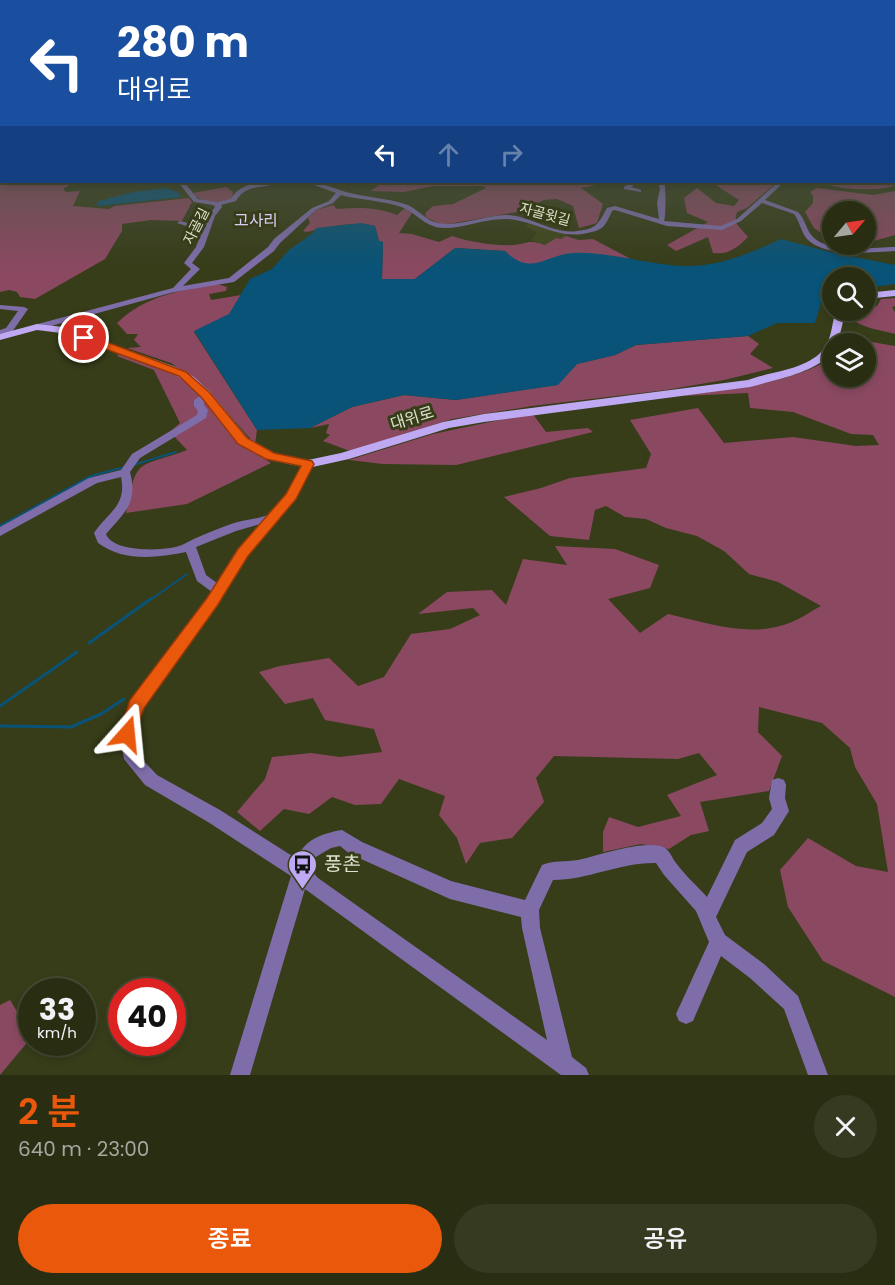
<!DOCTYPE html>
<html lang="ko">
<meta charset="utf-8">
<style>
:root{--surface:#292e13;--page:#353a21;--text:#f1f3f6;--muted:#a5a8a0;--line:#454a33;--accent:#ea580c}
body{margin:0;font-family:Poppins,"Noto Sans KR",sans-serif;background:var(--page);color:var(--text);height:100vh;display:flex;flex-direction:column;font-size:22px;white-space:nowrap}
*{box-sizing:border-box;margin:0}
p{font-size:20px;color:var(--muted)}
.icon{flex:none;width:33px;height:33px;fill:none;stroke:currentColor;stroke-width:2;stroke-linecap:round;stroke-linejoin:round}
.map{position:relative;height:1075px;overflow:hidden}
.details{display:flex;flex-direction:column;background:var(--surface);flex:1}
.details>*{flex:none}
.banner{position:absolute;left:0px;top:0px;width:896px;height:183px;box-shadow:0 3px 9px #0003,0 0 0 2px var(--line);background:#1a4fa0;color:#fff;overflow:hidden}
.needle{width:39px;rotate:61deg}
.tools{position:absolute;left:822px;top:201px;display:grid;gap:12px}
.tools a{display:grid;place-items:center;width:54px;height:54px;border-radius:50%;background:var(--surface);box-shadow:0 3px 9px #0003,0 0 0 2px var(--line);font-size:30px}
.speed{position:absolute;left:18px;top:978px;display:flex;gap:12px;font-size:30px;font-weight:700;text-align:center}
.speed>*{display:grid;place-content:center;width:78px;height:78px;border-radius:50%;background:var(--surface);box-shadow:0 3px 9px #0003,0 0 0 2px var(--line);line-height:1}
.speed small{font-size:15px;font-weight:400}
.speed .limit{border:9px solid #d22;background:#fff;color:#111}
.pin{position:absolute;display:grid;place-items:center;width:51px;height:51px;color:#fff;margin:-26px;border:3px solid #fff;border-radius:50%;box-shadow:0 2px 6px #0007}
.me{position:absolute;width:66px;margin:-33px;rotate:18deg;stroke-linejoin:round;filter:drop-shadow(0 0 4px #0008)}
.turn{display:flex;align-items:center;gap:21px;height:126px;padding:0 18px;font-size:27px}
.turn .icon{width:78px;height:78px;stroke-width:2.5}
.turn b{display:block;font-size:42px;line-height:51px}
.lanes{display:flex;align-items:center;height:57px;padding:0 18px;background:#0003;justify-content:center;gap:30px;direction:ltr}
.lanes .off{opacity:.35}
.round{display:grid;place-items:center;flex:none;width:63px;height:63px;border-radius:32px;background:var(--page)}
.head{display:flex;align-items:center;justify-content:space-between;height:102px;padding:0 18px}
h1{font-size:36px;font-weight:600;line-height:45px;color:var(--accent)}
.cta{display:flex;gap:12px;margin-top:auto;padding:12px 18px}
.cta a{flex:1;height:69px;border-radius:36px;background:var(--accent);color:#fff;font-size:24px;font-weight:600;line-height:69px;text-align:center}
.cta a+a{background:var(--page);color:var(--text)}
.map>svg:first-child{display:block}
.built{fill:#40471b}
.green{fill:#8a4961}
.water{fill:#085377}
.lines{fill:none;stroke-linecap:round;stroke-linejoin:round}
.stream-far1{stroke:#085377;stroke-width:2}
.stream{stroke:#085377;stroke-width:3}
.minor{fill:#7f6daa;fill-rule:evenodd}
.major{fill:#bfa9f3;fill-rule:evenodd}
.route{fill:#ea580c;stroke:#983908;stroke-width:1.5}
.labels{text-anchor:middle;dominant-baseline:central;stroke-width:6;stroke-linejoin:round;paint-order:stroke}
.far-street-label{font-size:14px;fill:#dce1cc;stroke:#373d19}
.far-quarter-label{font-size:16px;fill:#d8ccf7;stroke:#373d19}
.street-label{font-size:16px;fill:#dce1cc;stroke:#373d19}
.near-poi-label{font-size:20px;fill:#dce1cc;stroke:#373d19;text-anchor:start}
</style>
<div class="map">
<svg width="895" height="1075" viewBox="0 0 895 1075">
<rect width="100%" height="100%" fill="#373d19"/>
<path class="built" d="M531 223 568 235 561 240 556 238 545 245 531 240 537 233 525 226Z"/>
<path class="green" d="M0 116 2 182H70L71 184 63 189 66 192 80 191 73 206 109 209 114 206 189 198 192 202 182 221 151 220 122 224V231L105 259 35 299 20 297 17 292 9 290 0 292Z
M383 182H610L581 188 603 204 597 223 579 228 573 206 557 199 544 200 523 211 442 225 426 217 425 213 433 206 453 204 486 188 483 186H433L404 192 371 191Z
M711 182H777L747 208 737 212 735 222 748 237C737 248 728 255 713 253L708 237 676 251 667 245 708 222 687 213 684 198 697 188 716 203 734 206 739 200Z
M828 182H889L895 185C883 192 838 190 825 183Z
M226 187 233 192 232 200C220 203 201 204 193 193Z
M817 188 873 195 895 191V235L866 243V212H832V239H830L814 228 805 212 813 203V196L810 192Z
M333 205 337 209C357 207 378 207 397 215L405 208 412 213 399 233 412 234 439 242 452 236C470 242 494 246 513 245 529 244 527 239 545 245L556 238 561 239 566 236 579 240 593 239 631 259 573 253 532 265 516 262 505 251 455 248 415 279H382L383 242 379 241 375 226C351 221 329 227 307 232L303 231 310 223 308 218 316 210Z
M217 284 227 287 226 291 209 294 211 300 241 295 230 314 194 332 257 430 255 444 203 385 171 363 127 348 141 347 134 340 138 334H127L117 323C145 296 180 290 217 284Z
M895 298V306L892 307 895 312V334C881 330 852 327 846 311L866 310V308L877 306 881 299Z
M748 336 759 344 750 354 773 368 724 380 666 390 532 406 452 419 350 451 323 441 330 435 326 433 329 424 310 428 352 407 404 395 456 400 557 385 577 364 615 355 636 345Z
M848 338 895 346V997L823 961 788 907 780 870 808 838 856 866 888 872 877 804 855 767 850 748 822 723 759 707 758 732 782 756 769 791 700 802 709 831 691 835 669 849 641 844 603 852V832L609 817 638 827 681 816 667 795 717 775 699 753 678 759 554 756 536 778 544 802 512 838 480 843 466 864 457 838 439 815 445 796 399 779 381 804 355 805 332 797 309 814 284 809 260 831 237 812 265 779 272 757 311 753 340 757 382 752 374 729 325 720 313 698 285 704 259 672 280 666 329 658 358 686 384 677 411 634 450 629 480 615 473 608 418 614 447 592 492 590 506 605 523 559 567 565 555 546 615 549 659 565 650 588 608 599 640 633 668 614C708 623 752 639 792 622 802 618 811 611 821 606L778 582 749 574 724 551 697 536 666 528 646 519 625 517 606 506 595 510 589 540 550 536 504 497 541 488 570 478 646 468 651 454 630 420 698 408 724 443 793 437 856 446 879 445 873 435 851 434 793 412 750 408 748 393 682 396C726 389 797 383 832 357V376H866V344L844 343Z
M121 353 181 377 210 407 235 440 271 463 187 504 126 513C137 455 137 469 187 450L170 432 180 423 154 370 117 356Z
M532 413 546 432 588 428 593 432 456 465 383 464 349 460 433 434Z
M10 1000 31 1034V1038L0 1075V1005Z"/>
<path class="water" d="M166 188 178 192 181 197 100 206 96 204 99 201 133 192Z
M361 223 375 226 379 241 383 242 382 279H415L455 248 505 251C532 277 544 255 573 253 607 251 650 265 684 266 718 267 751 253 781 239L830 252 895 265V284L866 288V278H832V292L824 293 815 323H777L748 336 636 345 615 355 577 364 558 385 456 400 404 395 352 407 310 428 257 430 194 331 229 314 250 279 272 269 289 250 313 233 316 228Z"/>
<g class="lines">
<path class="stream-far1" d="M133 465 176 452
M0 526 91 476 125 467
M150 600 187 574"/>
<path class="stream" d="M89 643 152 598
M0 706 77 652
M0 726 71 727 101 714 124 699"/>
<path class="minor" d="M894 159H895V163H894Z
M178 182H184L198 199 217 202 231 199C240 182 265 180 282 182 266 189 246 183 236 201L221 205 222 207 215 216 204 247 192 263 200 269 183 286 229 278 268 247 274 239 312 208 329 201 336 193 306 182C320 182 333 188 346 192 365 197 386 198 405 204 415 207 423 217 432 221 451 230 485 215 505 215 530 215 553 235 577 231 597 229 598 224 607 208L615 206 659 219 657 203 660 189 658 182H664C666 186 666 216 664 221L721 226 737 219 778 182H784L765 200 798 212C805 219 806 229 812 236 828 254 873 247 895 247V251C871 252 826 258 807 239 801 232 800 222 794 214L762 203 741 221 722 230 667 226 615 210 612 211C605 226 604 230 587 233 558 240 536 221 507 219 486 218 465 228 444 228 427 228 418 215 404 208 388 201 359 200 341 195L333 203 316 210 280 243 274 251 234 282 174 292 40 329H34V325L173 288 191 269 184 263 196 247 202 231 177 223 180 221 204 227 209 215 215 207 213 205 194 202Z
M632 182H638L631 187 641 190V192L624 189V187Z
M0 305 24 307 28 309 12 332 0 336V330L6 328 18 311 0 309Z
M206 392 211 395 204 401V405L208 410 206 418 140 458 130 472C138 503 125 512 106 534 112 553 169 552 184 544 199 536 215 530 231 524 242 520 258 519 268 515 281 509 296 475 304 462L308 461 313 464 295 499 247 555 217 605 143 707 135 733 139 756 157 775 220 810 297 859C303 840 323 833 342 830L362 842 451 881 525 900 542 865C553 860 566 862 578 860 598 856 647 838 665 848 670 851 672 858 676 863 685 875 697 886 707 897L735 840 762 823 772 809 769 798 772 780 778 778 784 780 786 785 785 798 789 811 774 835 747 852 716 917 725 935 764 964 798 996 828 1075H808L784 1009 750 978 721 956 693 1021 686 1024 679 1021 676 1014 709 942 696 911 664 875 656 863C621 862 588 880 553 880L539 910 540 928 572 1057 586 1068 589 1075H561L305 889 250 1075H230L291 876 208 822 145 785 124 759 119 733 131 701 212 592 197 581 186 552C155 558 124 562 98 543L94 533C108 512 127 506 121 477L97 483 0 536V527L89 478 121 470 132 454 197 415 198 411 194 406V400ZM260 524 239 549 217 583 206 575 196 547 236 531ZM340 846 350 854 450 899 521 917 522 928 547 1040 318 878 311 870 314 858 331 848Z"/>
<path class="major" d="M895 290V296L866 299V293Z
M836 310H846L838 342 832 344V353C812 374 777 379 750 387L484 422 449 428 349 459 308 468 265 459 238 444 202 398 186 381 168 371 61 333 37 330 0 340V334L37 324 63 327 176 367 194 377 210 392 248 438 274 453 308 460 341 453 443 422 484 414 748 380C771 371 810 370 825 347 832 337 832 322 836 310Z"/>
</g>
<linearGradient id="sky" x2="0" y2="1"><stop stop-color="#1e220e"/><stop offset="0.43" stop-color="#4d5749"/><stop offset="1" stop-color="#4d5749" stop-opacity="0"/></linearGradient>
<rect width="895" height="267" fill="url(#sky)"/>
<path class="route" d="M81 335H88L186 372 210 393 247 438 274 453 312 461 314 464 296 499 248 556 217 606 144 708 133 739 127 741 121 739 118 734 130 700 207 598 238 549 286 494 301 466 266 459 238 444 202 398 179 376 81 340Z"/>
<defs>
<symbol id="bus-pin" viewBox="-11 -11 22 30"><path d="M0 17L-7.5 6A9.5 9.5 0 1 1 7.5 6Z" fill="#bfa9f4" stroke="#373d19"/><path d="M-5-6H5V4H4V6H2V4H-2V6H-4V4H-5ZM-3.5-4V0h7V-4ZM-3.5 1.2v1.5H-2V1.2ZM2 1.2v1.5H3.5V1.2Z" fill="#111"/></symbol>
</defs>
<g fill-rule="evenodd">
<use href="#bus-pin" x="286" y="848" width="33" height="45"/>
</g>
<g class="labels">
<g class="far-street-label">
<text transform="translate(545 214) rotate(15)">자골윗길</text>
<text transform="translate(196 226) rotate(-63)">자골길</text>
</g>
<g class="far-quarter-label">
<text x="256" y="220">고사리</text>
</g>
<g class="street-label">
<text transform="translate(412 418) rotate(-17)">대위로</text>
</g>
<g class="near-poi-label">
<text x="324" y="864">풍촌</text>
</g>
</g>
</svg>
<div class="tools">
<a><svg class="needle" viewBox="-14 -14 28 28"><path d="M0-13l5 13h-10z" fill="#e53935"/><path d="M0 13l5-13h-10z" fill="#a5a8a0"/></svg></a>
<a><svg class="icon" aria-label="search" viewBox="0 0 24 24"><circle cx="10" cy="10" r="6"/><path d="M15 15l6 6"/></svg></a>
<a><svg class="icon" aria-label="layers" viewBox="0 0 24 24"><path d="M12 4l9 5-9 5-9-5zM3 14l9 5 9-5"/></svg></a>
</div>
<div class="speed"><div>33<small>km/h</small></div><div class="limit">40</div></div>
<div class="pin" style="left:84px;top:338px;background:#d93025"><svg class="icon" aria-label="arrive" viewBox="0 0 24 24"><path d="M6 21V4h12l-3 4 3 4H6"/></svg></div>
<svg class="me" style="left:127px;top:734px" viewBox="-20 -20 40 40"><path d="M0-17L14 15 0 8-14 15z" fill="#ea580c" stroke="#fff" stroke-width="4"/></svg>
<div class="banner">
<div class="turn"><svg class="icon" aria-label="left" viewBox="0 0 24 24"><path d="M17 20v-9H6M10 6l-5 5 5 5"/></svg><div><b>280 m</b>대위로</div></div>
<div class="lanes"><svg class="icon" aria-label="left" viewBox="0 0 24 24"><path d="M17 20v-9H6M10 6l-5 5 5 5"/></svg><svg class="icon off" aria-label="ahead" viewBox="0 0 24 24"><path d="M12 20V5M6 11l6-6 6 6"/></svg><svg class="icon off" aria-label="right" viewBox="0 0 24 24"><path d="M7 20v-9h11M14 6l5 5-5 5"/></svg></div>
</div>
</div>
<section class="details">
<div class="head"><div><h1>2 분</h1><p>640 m · 23:00</p></div><a class="round"><svg class="icon" aria-label="close" viewBox="0 0 24 24"><path d="M6 6l12 12M18 6L6 18"/></svg></a></div>
<div class="cta"><a>종료</a><a>공유</a></div>
</section>
